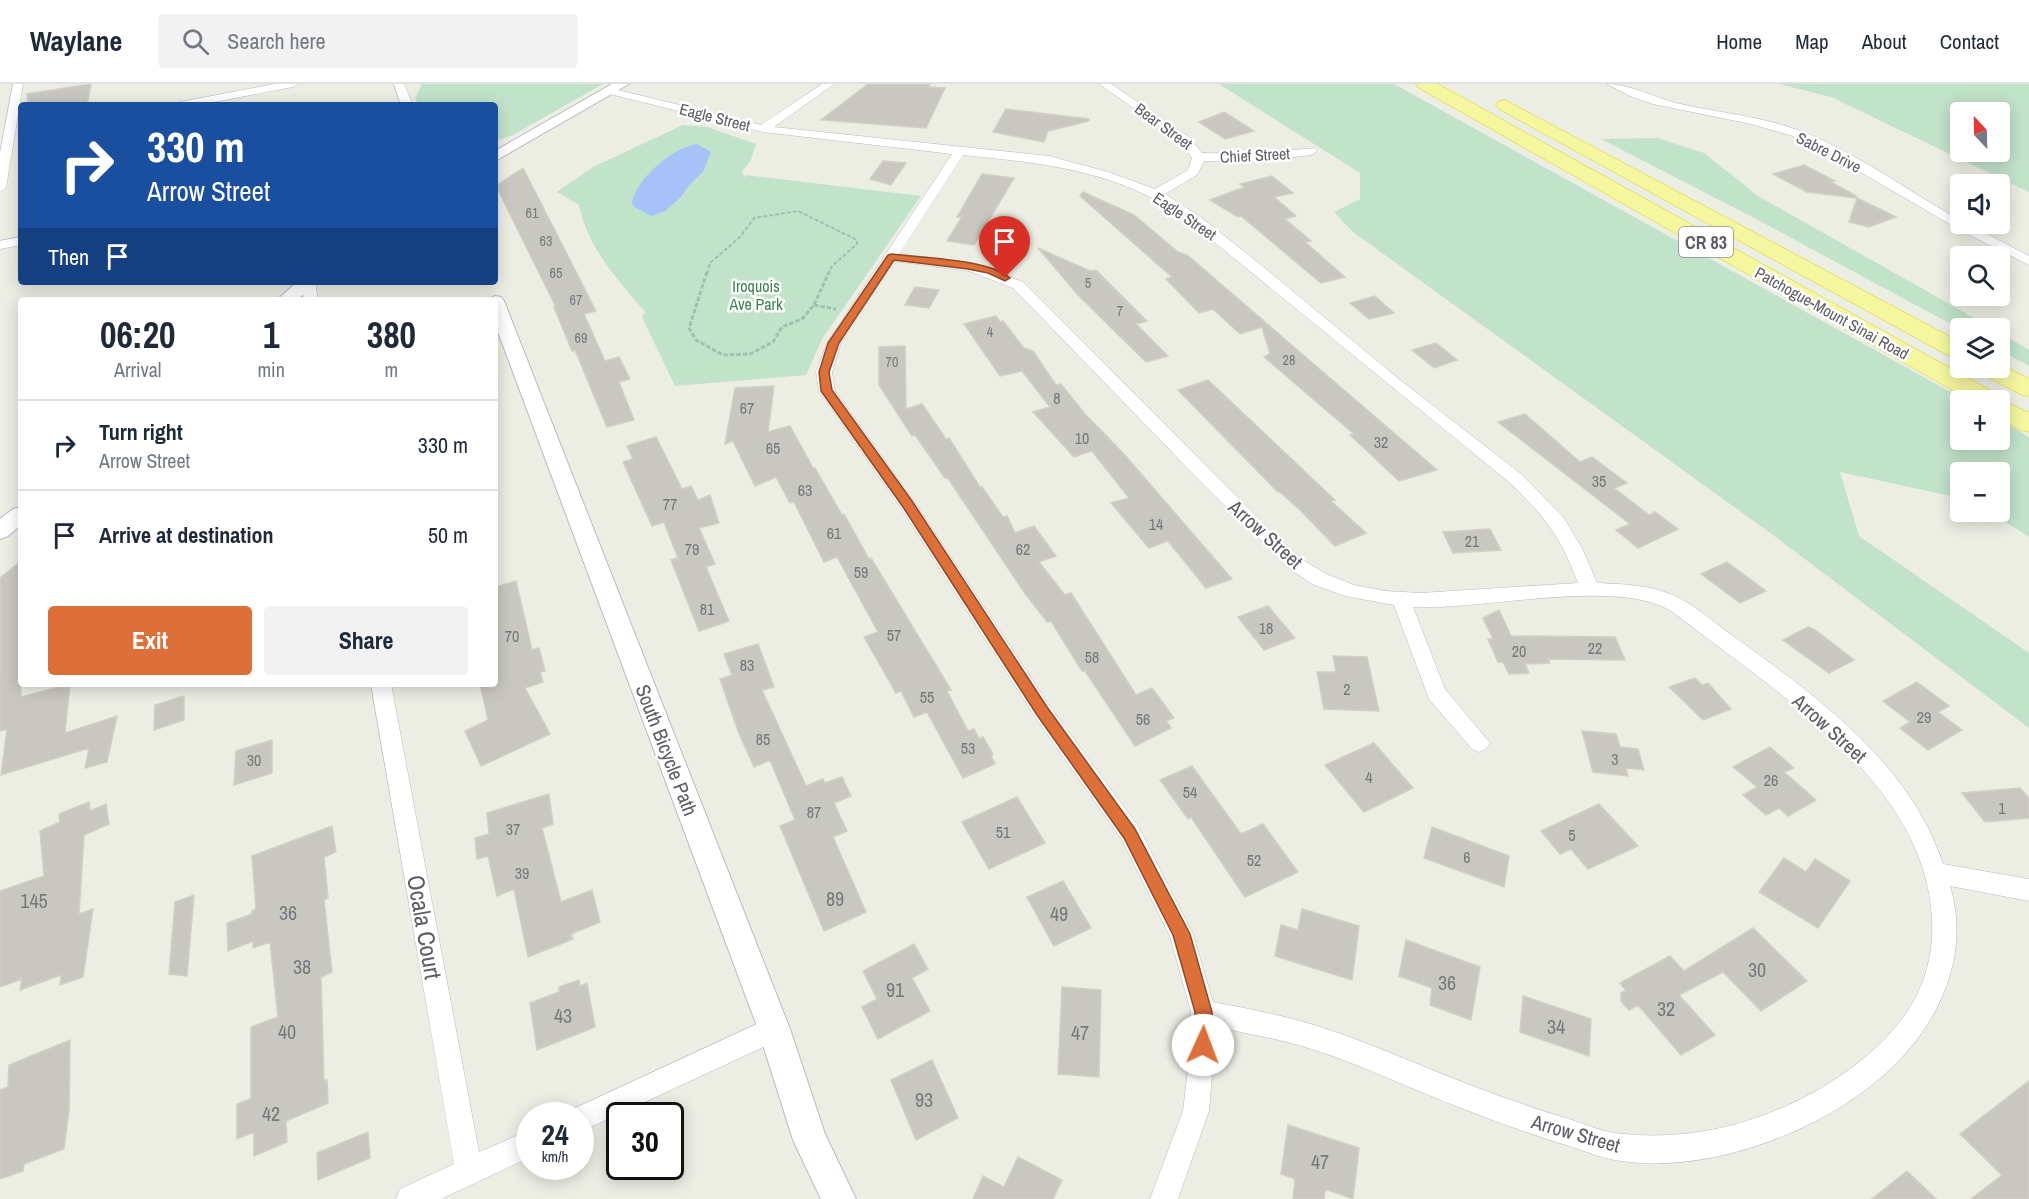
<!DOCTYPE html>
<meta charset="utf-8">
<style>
:root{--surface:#fff;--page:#f2f2f3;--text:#1f2937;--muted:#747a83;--line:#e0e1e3;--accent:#dd6f39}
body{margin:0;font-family:"Archivo Narrow",sans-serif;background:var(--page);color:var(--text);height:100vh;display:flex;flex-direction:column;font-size:22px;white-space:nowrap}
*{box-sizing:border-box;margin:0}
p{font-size:20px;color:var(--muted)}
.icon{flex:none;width:33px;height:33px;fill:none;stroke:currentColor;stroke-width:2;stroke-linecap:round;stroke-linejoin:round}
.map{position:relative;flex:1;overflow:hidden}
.drawer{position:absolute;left:18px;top:213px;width:480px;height:390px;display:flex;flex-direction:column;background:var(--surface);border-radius:6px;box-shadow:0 3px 15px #0003}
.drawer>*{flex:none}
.banner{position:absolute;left:18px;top:18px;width:480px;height:183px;border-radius:6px;box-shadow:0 3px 15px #0003;background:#1a4fa0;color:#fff;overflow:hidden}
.needle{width:39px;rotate:338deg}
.buttons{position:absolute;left:1950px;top:18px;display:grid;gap:12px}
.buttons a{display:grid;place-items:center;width:60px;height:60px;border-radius:6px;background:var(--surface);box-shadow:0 3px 15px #0003;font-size:30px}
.speed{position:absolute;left:516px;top:1018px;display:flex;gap:12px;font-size:30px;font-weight:700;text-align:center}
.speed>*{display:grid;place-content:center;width:78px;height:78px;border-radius:50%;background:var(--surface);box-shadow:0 3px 15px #0003;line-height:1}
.speed small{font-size:15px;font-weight:400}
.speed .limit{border:3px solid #111;border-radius:9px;background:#fff;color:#111}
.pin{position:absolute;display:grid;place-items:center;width:51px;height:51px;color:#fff;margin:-62px -26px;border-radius:50% 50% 50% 0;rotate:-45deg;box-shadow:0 0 6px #0007}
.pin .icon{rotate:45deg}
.me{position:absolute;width:66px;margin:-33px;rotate:2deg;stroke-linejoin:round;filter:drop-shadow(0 0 4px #0008)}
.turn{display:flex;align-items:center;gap:21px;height:126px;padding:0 30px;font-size:27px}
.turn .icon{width:78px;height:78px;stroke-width:2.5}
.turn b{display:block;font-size:42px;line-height:51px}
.then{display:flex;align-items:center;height:57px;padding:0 30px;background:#0003;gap:12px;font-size:22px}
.eta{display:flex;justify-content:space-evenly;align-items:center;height:102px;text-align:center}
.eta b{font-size:36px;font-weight:700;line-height:42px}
.cta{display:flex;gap:12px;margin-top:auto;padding:12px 30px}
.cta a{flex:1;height:69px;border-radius:6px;background:var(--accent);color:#fff;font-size:24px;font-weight:700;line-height:69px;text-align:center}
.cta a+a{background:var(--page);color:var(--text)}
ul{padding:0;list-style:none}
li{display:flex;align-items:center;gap:18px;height:90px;padding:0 30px;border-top:2px solid var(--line)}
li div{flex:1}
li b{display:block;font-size:22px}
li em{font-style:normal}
header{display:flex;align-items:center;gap:36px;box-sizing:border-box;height:84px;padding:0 30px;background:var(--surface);border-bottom:2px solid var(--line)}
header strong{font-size:28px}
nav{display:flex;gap:33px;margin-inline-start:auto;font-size:21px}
.search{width:420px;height:54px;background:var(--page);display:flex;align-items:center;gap:15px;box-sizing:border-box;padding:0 21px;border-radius:6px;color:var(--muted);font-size:22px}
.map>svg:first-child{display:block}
.green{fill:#c1e3c9;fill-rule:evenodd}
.water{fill:#a7c1f9}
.building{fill:#c8c7c0;stroke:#d1d0c2;stroke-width:1.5}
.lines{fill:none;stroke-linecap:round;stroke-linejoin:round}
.minor-casing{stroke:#babbc1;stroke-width:1}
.tertiary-casing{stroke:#babbc1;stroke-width:2}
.trunk-casing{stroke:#e0d310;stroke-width:1}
.path-far1{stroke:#9bc3b0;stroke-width:2;stroke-dasharray:4 2;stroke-linecap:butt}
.path{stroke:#9bc3b0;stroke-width:3;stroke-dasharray:4.5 2;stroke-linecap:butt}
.minor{fill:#fff;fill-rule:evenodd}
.tertiary{fill:#fff;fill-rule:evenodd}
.trunk{fill:#f4f79f;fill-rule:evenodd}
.route{fill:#dd6f39;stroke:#904825;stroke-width:1.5}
.labels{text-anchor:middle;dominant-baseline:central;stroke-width:5;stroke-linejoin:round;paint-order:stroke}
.far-number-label{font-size:14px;fill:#76787a}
.far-street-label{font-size:16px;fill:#5b5d63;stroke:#fff}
.far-park-label{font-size:16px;fill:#3b8250;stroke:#fff}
.number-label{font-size:16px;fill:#76787a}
.shield{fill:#fff;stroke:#8c8e92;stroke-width:1.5}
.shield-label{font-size:18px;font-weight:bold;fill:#5b5d63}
.street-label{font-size:20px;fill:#5b5d63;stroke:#fff}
.near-number-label{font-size:20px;fill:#76787a}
.near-street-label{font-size:24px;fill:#5b5d63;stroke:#fff}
</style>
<header>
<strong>Waylane</strong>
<div class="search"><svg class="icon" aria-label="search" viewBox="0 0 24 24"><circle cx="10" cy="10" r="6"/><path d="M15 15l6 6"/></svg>Search here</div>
<nav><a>Home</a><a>Map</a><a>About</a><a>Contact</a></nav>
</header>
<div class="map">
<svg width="2029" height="1115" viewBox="0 0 2029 1115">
<rect width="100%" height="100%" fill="#ecede3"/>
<path class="green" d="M422 0H603L513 51 495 57V21H419L415 14Z
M1219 0H1394L1965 316H1960V356H2000V336L2029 353V453L1990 428H2000V388H1960V414L1840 388 1859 452 2029 569V644L1773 451 1353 148 1334 128 1360 115V89Z
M1779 0H2029V108L1831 13ZM2000 28V68H1960V28Z
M683 41 707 43 756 60 750 78 742 87 744 94 746 91 921 112 822 255 806 291 675 302 642 233 645 228C618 196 587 163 579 121L557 108 593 83Z
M1657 54 1704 69 1758 112 1992 244 1960 245 1758 136 1601 55Z
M2000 249 2029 266V282L2000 266Z"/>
<path class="water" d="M697 60 711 68 703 88 690 100 681 113 665 127 651 132 636 124 632 119C636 95 673 63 697 60Z"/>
<path class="building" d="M91 0 87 21H28L27 10Z
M868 0H930L928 3 945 4 926 44 821 36Z
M1006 25 1089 35V37L1048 47 1044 58 993 48Z
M1224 28 1254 47 1225 55 1199 38Z
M883 77 906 79 891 101 870 95Z
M1804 81 1835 97 1831 98 1856 112V114L1807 108 1773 90Z
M523 84 596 227 584 230 605 277 619 273 630 295 619 298 634 336 607 343 575 266 572 267 554 223H556L496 102Z
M982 90 1014 94 974 161 947 157 962 133H957Z
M1272 92 1293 109 1274 113 1296 132 1285 135 1311 157 1305 158 1345 193 1321 199 1241 132 1238 133 1210 116 1245 103 1240 100Z
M1083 108 1134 131 1178 168 1187 171 1437 386 1399 397 1350 351 1354 350 1264 273 1270 270 1262 243 1240 250 1213 225 1199 229 1166 195 1172 193 1080 112Z
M1857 114 1896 133 1869 143 1849 138Z
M1038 164 1090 187 1096 186 1147 237 1136 240 1168 272 1146 278 1078 211Z
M915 203 939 206 929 224 905 221Z
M1375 212 1394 229 1369 235 1350 219Z
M996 232 1000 238 1003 237 1024 264 1033 267 1056 301 1061 300 1085 330 1124 370 1232 495 1206 504 1168 457 1149 464 1111 419 1129 414 1092 367 1074 373 1033 328 1050 323 1022 287 1000 292 964 240Z
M1436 259 1457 276 1434 284 1412 266Z
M905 262 906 325 922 320 946 355 949 354 980 403H982L1003 433 1007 432 1015 449 1034 442 1056 472 1039 478 1065 511 1071 509 1136 611 1152 604 1174 634 1166 637 1171 644 1135 662 1085 587H1082L1051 537 1047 538 1024 508 947 393 945 394 915 351 912 352 879 301V263Z
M1208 296 1335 416 1331 417 1366 449 1335 462 1301 427 1280 408H1278L1178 306Z
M774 302 768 348 790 342 813 384H815L842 431 844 430 869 475 871 474 951 606 947 607 968 647 974 645 979 655 983 653 993 670 991 672 995 680 963 694 927 628 914 633 901 607 896 609 864 553 878 548 837 473 824 478 794 418 790 419 776 393 755 402 733 357 725 360 735 304Z
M1525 330 1580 378 1592 373 1627 399 1614 404 1649 431 1655 428 1678 445 1638 464 1616 446 1630 440 1498 338Z
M656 353 682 405 691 402 698 416 710 411 719 439 699 444 715 480 706 483 729 537 699 547 671 476 678 474 664 438 652 442 623 378 633 375 627 362Z
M1490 445 1501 466 1453 469 1443 448Z
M21 477V613L70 600 65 649 117 632 107 678 85 684 89 664 1 691 7 645 0 647V494Z
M1727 478 1766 507 1740 519 1701 490Z
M516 497 532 566 539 564 545 587 540 588 543 598 525 604 550 650 481 682 465 647 488 636 480 600H495V503Z
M1268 522 1295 554 1264 566 1238 533Z
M1499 526 1511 552 1615 553 1625 576 1548 575 1550 579 1525 580 1529 589 1509 590 1503 578H1498L1488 555H1493L1483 534Z
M1808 543 1815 546 1854 576 1829 589 1783 556Z
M758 560 774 603 762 606 806 702 823 695 825 699 842 693 851 712 834 719 847 747 833 753 866 828 824 847 780 742 795 736 770 676 754 683 738 647 720 595 732 591 724 570Z
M1333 572 1367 573 1379 627 1324 625 1317 588H1336Z
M1695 594 1702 601 1708 599 1731 625 1703 636 1669 603Z
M1917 598 1949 622 1938 628 1962 646 1928 666 1900 644 1910 638 1883 617Z
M184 612V636L154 646 155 621Z
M1582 647 1616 650 1620 663 1638 665 1644 686 1626 684 1628 692 1593 688Z
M272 656V689L234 701 236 667Z
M1374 659 1413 704 1364 728 1325 681Z
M1770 663 1794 684 1784 688 1816 716 1788 732 1779 724 1766 731 1743 711 1757 703 1733 683Z
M1192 682 1241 750 1263 740 1298 788 1245 813 1191 733 1188 735 1160 696Z
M2020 704 2029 714V734L1985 738 1962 709Z
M549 710 553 740 542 744 561 818 592 806 600 838 571 850 573 855 528 873 514 805 497 812 488 772 477 775 475 754 489 750 487 729Z
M1017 713 1045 759 989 785 962 738Z
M89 718 90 727 106 720 109 740 84 751 79 830 93 825 83 893 60 901 61 891 20 906 22 895 0 903V807L44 792 40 747 60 738 59 730Z
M1599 720 1638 762 1588 785 1571 765 1560 770 1541 747Z
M332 742 336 768 324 773 328 814 324 816 332 888 321 893 324 997 327 996 328 1019 286 1037 287 1058 254 1072V1048L237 1055V1020L251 1015V943L278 933 270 858 253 864V857L228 867 227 839 252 830V827L256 825 252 772Z
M1432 743 1509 772 1504 803 1424 774Z
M1784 774 1806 788 1815 775 1850 797 1818 844 1759 808Z
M1063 797 1091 844 1054 862 1027 813Z
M194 811 187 892 169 890 175 818Z
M1302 825 1359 842 1352 896 1275 872 1281 841 1298 846Z
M1753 844 1807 897 1761 927 1723 888 1679 911 1715 951 1681 971 1638 921 1629 926 1621 917V909L1626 906 1620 899 1670 872 1684 887Z
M1406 856 1480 883 1471 936 1430 921 1432 904 1399 892Z
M914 860 928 885 912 894 930 927 878 955 862 923 877 915 863 887Z
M579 896 580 902 587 899 595 943 537 966 530 919 559 908V903Z
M1062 903 1101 906 1099 993 1058 990Z
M1523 912 1591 935 1589 972 1520 948Z
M70 956 69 1026 64 1065 24 1080 23 1087 0 1095V1006L8 1003 9 981Z
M932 976 958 1034 916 1056 891 996Z
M2029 997V1115H1971L2002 1091 1960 1050Z
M1288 1041 1359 1064 1353 1115 1325 1105 1324 1115H1293L1295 1095 1281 1090Z
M368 1048 370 1074 318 1096 317 1069Z
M1018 1073 1062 1096 1053 1115H973L983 1092 1004 1103Z
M1907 1087 1936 1115H1872Z"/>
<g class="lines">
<defs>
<path id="minor" d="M13 0H23L6 104 0 108V69Z
M275 0H298L293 3 198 21H174L180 18Z
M394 0H404L413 21H401Z
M822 0H834L774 43 1049 72 1108 88 1155 105 1188 86 1192 74 1181 57 1099 0H1111L1189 53 1202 69 1251 70 1315 64 1317 67 1311 71 1251 78 1204 77 1197 91 1165 110 1199 132 1256 177 1400 296 1521 390 1564 434 1583 466 1597 499C1622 500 1649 501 1673 511 1694 520 1714 539 1733 552 1815 611 1911 680 1943 780L2029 795V817L1950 802C1969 864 1945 926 1903 972 1839 1042 1715 1091 1621 1077 1604 1075 1588 1068 1572 1063 1520 1047 1469 1028 1419 1007 1381 991 1342 974 1302 962 1274 954 1245 949 1216 943L1209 1027 1178 1115H1150L1183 1027 1189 977 1191 928 1170 852 1122 756 1035 633 901 424 819 307 816 288 827 259 952 70 763 48 606 9 604 7 610 4 761 41ZM963 71C1041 79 1115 86 1181 131L1509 398C1545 432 1561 453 1578 499L1421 509 1385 507 1354 501 1326 490 1303 476 1273 449 1023 198 972 179 899 170ZM894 177 969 187 1013 204 1205 402 1290 485 1312 500 1345 512 1394 521 1429 615 1472 665 1479 668 1486 665 1490 659 1445 605 1413 523C1478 527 1622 492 1674 529 1775 608 1940 706 1932 854 1928 914 1893 954 1846 988 1782 1033 1703 1058 1624 1050 1605 1049 1587 1041 1569 1035 1518 1020 1469 1001 1420 981 1381 965 1341 948 1300 937 1272 929 1243 924 1213 918L1193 850 1138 742 1049 621 913 416 835 307 832 288 841 259Z
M1607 0C1630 0 1653 13 1676 19 1718 29 1761 32 1801 47 1857 69 1908 107 1960 136V140H1968L2029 172V181L1960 146 1833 72 1793 52 1751 40 1653 20 1630 12Z
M21 153V161L0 165V157Z
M301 198H315L318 216H304Z
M371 600H391L479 1068 530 1046V1073L441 1115H396L400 1105 454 1080Z
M774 932 783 936 787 945 783 954 580 1048V1032H568L571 1026Z"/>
<path id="tertiary" d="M612 0H629L495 77V67Z
M297 198H317L297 216H277Z
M495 212 501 213 504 217 790 945 825 1050 856 1115H821L793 1056 758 945 495 240V216H487Z
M21 423V441L8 452 0 455V435L13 425Z"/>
<path id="trunk" d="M1416 0H1438L1997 310 2000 315 2029 329V348L2020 346 2000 334V316H1970L1419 4Z
M1505 16 1960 258V275L1951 273 1499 25 1496 21 1499 17Z
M2000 280 2029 295V313L2020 310 1980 289 1977 284H2000Z"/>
</defs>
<use href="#minor" class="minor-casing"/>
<use href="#tertiary" class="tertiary-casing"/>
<use href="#trunk" class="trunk-casing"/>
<path class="path-far1" d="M707 190 710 179 740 153 754 134 798 127 857 156V160L832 182 828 190"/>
<path class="path" d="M707 188 689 244 696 256 723 271 750 270 773 258 782 243 802 235 814 221 829 188
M814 221 836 225"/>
<use href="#minor" class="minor"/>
<use href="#tertiary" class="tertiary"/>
<use href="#trunk" class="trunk"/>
</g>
<path class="route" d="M892 170C921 174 989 175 1010 194L1005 197 988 189 968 185 894 176 839 259 829 288 832 306 912 417 1047 623 1135 745 1190 850 1212 928V961L1209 967 1203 970 1196 967 1194 961 1195 928 1173 851 1124 754 1037 631 903 423 821 307 819 288 828 259 888 171Z"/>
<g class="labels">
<g class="far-number-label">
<text x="532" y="129">61</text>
<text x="546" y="157">63</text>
<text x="556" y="189">65</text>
<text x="1088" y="199">5</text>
<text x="576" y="216">67</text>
<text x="1120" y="227">7</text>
<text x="990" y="248">4</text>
<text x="581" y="254">69</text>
<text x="1289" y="276">28</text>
<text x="892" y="278">70</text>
</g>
<g class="far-street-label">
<text transform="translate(715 33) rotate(14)">Eagle Street</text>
<text transform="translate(1164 42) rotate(36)">Bear Street</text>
<text transform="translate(1829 68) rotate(27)">Sabre Drive</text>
<text transform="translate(1255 71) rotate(-3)">Chief Street</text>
<text transform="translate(1185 132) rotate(34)">Eagle Street</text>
<text transform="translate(1832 229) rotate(29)">Patchogue-Mount Sinai Road</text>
</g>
<g class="far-park-label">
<text x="756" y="202">Iroquois<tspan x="756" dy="18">Ave Park</tspan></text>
</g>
<g class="number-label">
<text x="1057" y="314">8</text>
<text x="747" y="324">67</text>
<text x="1082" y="354">10</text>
<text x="1381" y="358">32</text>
<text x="773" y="364">65</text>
<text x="1599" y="397">35</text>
<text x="805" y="406">63</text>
<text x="670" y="420">77</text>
<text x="1156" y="440">14</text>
<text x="834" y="449">61</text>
<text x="1472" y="457">21</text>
<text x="692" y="465">79</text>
<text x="1023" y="465">62</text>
<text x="861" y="488">59</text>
<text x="707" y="525">81</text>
<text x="1266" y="544">18</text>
<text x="894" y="551">57</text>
<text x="512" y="552">70</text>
<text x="1595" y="564">22</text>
<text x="1519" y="567">20</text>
<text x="1092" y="573">58</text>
<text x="747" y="581">83</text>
<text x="1347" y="605">2</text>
<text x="927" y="613">55</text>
<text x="1924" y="633">29</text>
<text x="1143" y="635">56</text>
<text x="763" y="655">85</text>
<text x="968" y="664">53</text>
<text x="1615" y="675">3</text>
<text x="254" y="676">30</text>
<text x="1369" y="693">4</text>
<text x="1771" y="696">26</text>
<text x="1190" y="708">54</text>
<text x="2002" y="724">1</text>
<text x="814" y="728">87</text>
<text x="513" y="745">37</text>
<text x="1003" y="748">51</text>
<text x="1572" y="751">5</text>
<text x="1467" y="773">6</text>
<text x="1254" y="776">52</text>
<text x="522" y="789">39</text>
</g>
<rect class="shield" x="1679" y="143" width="54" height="30" rx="4.5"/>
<g class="shield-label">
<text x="1706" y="158">CR 83</text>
</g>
<g class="street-label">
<text transform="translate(1266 450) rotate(42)">Arrow Street</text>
<text transform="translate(1830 644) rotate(42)">Arrow Street</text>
<text transform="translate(667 666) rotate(69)">South Bicycle Path</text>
<text transform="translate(1576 1049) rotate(16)">Arrow Street</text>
</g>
<g class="near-number-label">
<text x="835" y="814">89</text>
<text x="34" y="816">145</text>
<text x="288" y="828">36</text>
<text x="1059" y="829">49</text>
<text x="302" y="882">38</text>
<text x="1757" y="885">30</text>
<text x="1447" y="898">36</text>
<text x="895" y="905">91</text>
<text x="1666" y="924">32</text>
<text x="563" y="931">43</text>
<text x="1556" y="942">34</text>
<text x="287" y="947">40</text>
<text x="1080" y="948">47</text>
<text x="924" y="1015">93</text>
<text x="271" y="1029">42</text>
<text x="1320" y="1077">47</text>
</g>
<g class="near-street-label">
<text transform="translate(425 843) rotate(80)">Ocala Court</text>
</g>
</g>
</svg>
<div class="buttons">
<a><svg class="needle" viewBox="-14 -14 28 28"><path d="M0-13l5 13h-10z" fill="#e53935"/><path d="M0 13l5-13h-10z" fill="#747a83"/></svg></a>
<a><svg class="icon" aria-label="sound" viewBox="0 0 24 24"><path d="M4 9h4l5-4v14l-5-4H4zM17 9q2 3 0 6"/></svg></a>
<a><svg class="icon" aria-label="search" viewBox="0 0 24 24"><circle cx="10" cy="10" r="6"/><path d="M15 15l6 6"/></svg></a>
<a><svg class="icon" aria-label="layers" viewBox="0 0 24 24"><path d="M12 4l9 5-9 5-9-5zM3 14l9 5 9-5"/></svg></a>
<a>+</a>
<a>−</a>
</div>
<div class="speed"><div>24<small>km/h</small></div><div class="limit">30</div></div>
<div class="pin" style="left:1005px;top:194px;background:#d93025"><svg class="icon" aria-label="arrive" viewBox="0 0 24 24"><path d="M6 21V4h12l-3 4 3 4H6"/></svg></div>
<svg class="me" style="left:1203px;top:961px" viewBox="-20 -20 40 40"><circle r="19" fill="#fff"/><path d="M0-13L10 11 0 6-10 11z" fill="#dd6f39"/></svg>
<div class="banner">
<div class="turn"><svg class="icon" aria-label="right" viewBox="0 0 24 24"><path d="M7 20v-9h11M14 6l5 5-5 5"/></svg><div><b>330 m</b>Arrow Street</div></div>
<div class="then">Then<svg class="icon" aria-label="arrive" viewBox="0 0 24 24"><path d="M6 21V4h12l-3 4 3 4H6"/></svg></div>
</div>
<section class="drawer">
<div class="eta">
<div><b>06:20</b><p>Arrival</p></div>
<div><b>1</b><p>min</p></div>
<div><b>380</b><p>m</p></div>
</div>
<ul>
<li><svg class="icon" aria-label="right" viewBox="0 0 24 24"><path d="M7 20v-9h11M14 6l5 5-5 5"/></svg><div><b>Turn right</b><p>Arrow Street</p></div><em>330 m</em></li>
<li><svg class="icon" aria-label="arrive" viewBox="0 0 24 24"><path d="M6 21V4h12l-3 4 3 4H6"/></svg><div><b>Arrive at destination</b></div><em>50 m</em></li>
</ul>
<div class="cta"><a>Exit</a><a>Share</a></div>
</section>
</div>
